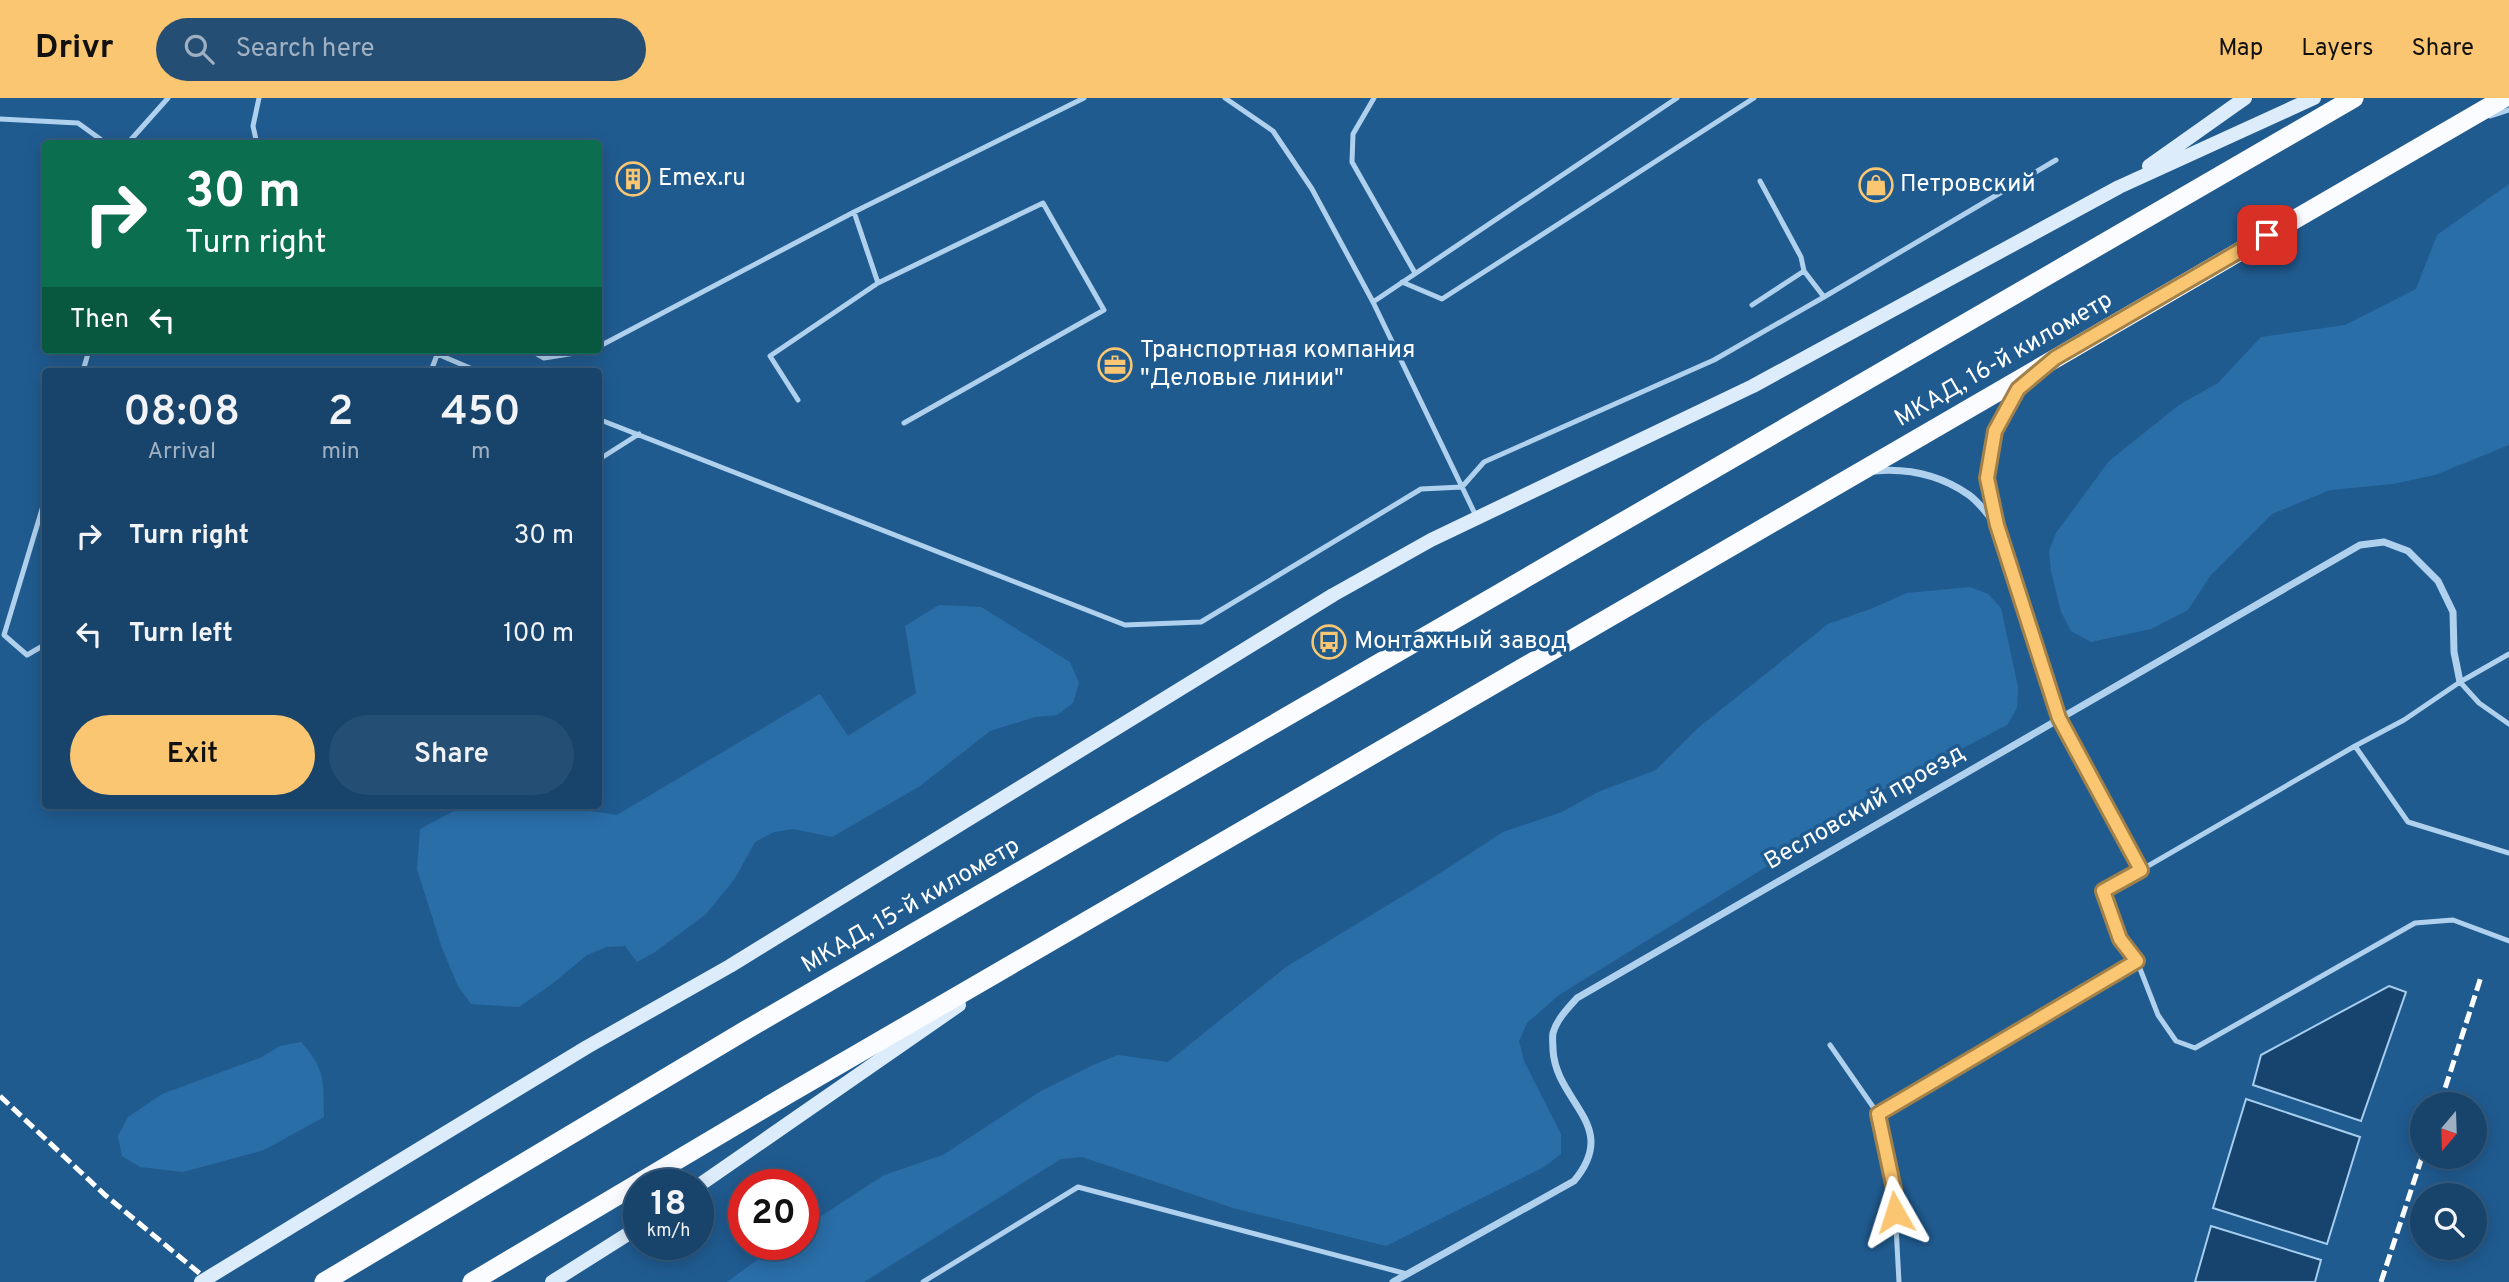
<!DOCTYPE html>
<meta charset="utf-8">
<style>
:root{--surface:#18446c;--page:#254e74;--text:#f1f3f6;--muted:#9fb0c2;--line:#365c7f;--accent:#fac671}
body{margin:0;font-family:Overpass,sans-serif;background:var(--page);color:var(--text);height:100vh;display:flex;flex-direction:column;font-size:26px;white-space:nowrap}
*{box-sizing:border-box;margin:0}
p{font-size:23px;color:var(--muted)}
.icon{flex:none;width:38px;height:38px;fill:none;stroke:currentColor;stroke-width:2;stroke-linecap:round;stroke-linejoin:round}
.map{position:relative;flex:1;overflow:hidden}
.side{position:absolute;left:42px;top:270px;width:560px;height:441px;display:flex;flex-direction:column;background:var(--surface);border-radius:7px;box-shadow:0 4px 18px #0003,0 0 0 2px var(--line)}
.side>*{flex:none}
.hud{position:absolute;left:42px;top:42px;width:560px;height:214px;border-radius:7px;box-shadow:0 4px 18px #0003,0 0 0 2px var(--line);background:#0b6e4f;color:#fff;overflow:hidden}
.needle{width:46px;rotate:199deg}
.tools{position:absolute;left:2410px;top:994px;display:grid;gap:14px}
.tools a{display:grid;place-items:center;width:77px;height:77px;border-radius:50%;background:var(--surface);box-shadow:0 4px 18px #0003,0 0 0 2px var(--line);font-size:35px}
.speed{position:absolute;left:623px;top:1071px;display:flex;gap:14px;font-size:35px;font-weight:700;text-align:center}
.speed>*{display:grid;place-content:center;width:91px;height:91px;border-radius:50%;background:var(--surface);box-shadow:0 4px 18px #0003,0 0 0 2px var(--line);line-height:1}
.speed small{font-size:18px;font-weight:400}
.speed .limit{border:10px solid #d22;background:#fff;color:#111}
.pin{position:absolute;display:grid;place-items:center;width:60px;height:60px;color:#fff;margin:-30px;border-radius:14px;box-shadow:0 4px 10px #0006}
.me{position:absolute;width:77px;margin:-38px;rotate:354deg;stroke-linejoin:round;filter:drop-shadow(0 0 5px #0008)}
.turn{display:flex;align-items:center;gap:24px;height:147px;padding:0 28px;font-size:32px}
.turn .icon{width:91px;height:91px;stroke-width:2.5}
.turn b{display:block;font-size:49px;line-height:60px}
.then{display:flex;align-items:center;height:66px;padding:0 28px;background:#0003;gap:14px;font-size:26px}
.eta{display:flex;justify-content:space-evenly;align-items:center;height:119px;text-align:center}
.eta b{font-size:42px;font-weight:600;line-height:49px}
.action{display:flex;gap:14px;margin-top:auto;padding:14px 28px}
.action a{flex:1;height:80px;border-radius:42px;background:var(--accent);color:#111;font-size:28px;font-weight:600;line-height:80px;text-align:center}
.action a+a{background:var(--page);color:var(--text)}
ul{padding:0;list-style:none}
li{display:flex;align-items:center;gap:21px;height:98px;padding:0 28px}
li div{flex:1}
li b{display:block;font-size:26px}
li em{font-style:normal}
header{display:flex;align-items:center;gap:42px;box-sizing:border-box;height:98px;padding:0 35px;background:var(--accent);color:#111}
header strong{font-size:33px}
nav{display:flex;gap:38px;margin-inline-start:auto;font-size:24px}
.search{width:490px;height:63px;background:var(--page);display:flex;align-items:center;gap:18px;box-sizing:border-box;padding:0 24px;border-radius:38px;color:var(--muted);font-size:26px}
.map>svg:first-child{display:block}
.green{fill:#2a6ea8}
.water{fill:#16446f;stroke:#a4cdee;stroke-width:2}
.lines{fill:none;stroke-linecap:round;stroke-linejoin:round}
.service{stroke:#b0d1ed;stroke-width:5}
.minor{stroke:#b0d1ed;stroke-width:7}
.secondary{stroke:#dcecfa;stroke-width:14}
.trunk{stroke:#fafcff;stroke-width:19}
.rail{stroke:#fff;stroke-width:5;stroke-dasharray:12 5;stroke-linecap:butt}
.secondary-bridge{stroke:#dcecfa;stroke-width:14}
.route-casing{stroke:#a28149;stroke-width:18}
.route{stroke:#fac671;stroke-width:12}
.labels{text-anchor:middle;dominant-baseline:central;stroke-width:7;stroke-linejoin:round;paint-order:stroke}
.poi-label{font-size:24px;fill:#fff;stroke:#205b90;text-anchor:start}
.street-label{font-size:24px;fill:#fff;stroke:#205b90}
</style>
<header>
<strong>Drivr</strong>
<div class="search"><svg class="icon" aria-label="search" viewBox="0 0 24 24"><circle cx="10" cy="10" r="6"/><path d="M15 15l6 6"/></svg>Search here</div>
<nav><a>Map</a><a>Layers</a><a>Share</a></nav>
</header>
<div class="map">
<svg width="2509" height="1184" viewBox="0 0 2509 1184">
<rect width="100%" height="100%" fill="#205b90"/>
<path class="green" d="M2509 86V347L2435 377 2393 386 2330 392 2272 416 2210 478 2188 512 2151 531 2091 544 2071 533 2061 514 2051 473 2049 453 2056 435 2109 363 2179 307 2218 285 2261 239 2345 227 2416 191 2437 137Z
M1970 489 1988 496 2001 510 2018 589 2017 610 2007 627 1850 709 1800 748 1559 897 1527 925 1519 943 1524 963 1561 1036V1056L1544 1069 1386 1148 1233 1110 1082 1059 1061 1061 864 1184H727L779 1146H803V1130L884 1077 943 1057 1041 993 1093 967 1118 957 1168 964 1286 869 1434 779 1503 734 1562 714 1598 694 1656 672 1698 630 1828 526 1873 510 1907 495Z
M939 507 981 509 1070 564 1079 585 1073 605 1057 617 1035 619 990 633 920 688 832 739 793 731 774 734 755 744 734 782 706 816 655 854 637 864 625 848 606 849 587 857 552 886 519 909 471 906 458 888 442 850 417 771 420 731 465 707H552L617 717 820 596 848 638 916 595 905 528Z
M301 944C326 972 323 983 324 1019L264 1052 183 1074 140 1069 122 1058 118 1038 128 1019 162 996 262 959 280 948Z"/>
<path class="water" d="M2389 888 2406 894 2361 1023 2253 987 2261 957Z
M2246 1001 2360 1039 2327 1146 2213 1110Z
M2211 1128 2321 1162 2315 1184H2195Z"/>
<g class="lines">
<path class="service" d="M1225 0 1273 33 1312 91 1373 204 1476 418
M1374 0 1353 36 1352 64 1415 175
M2490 18 2509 12
M0 21 78 25 107 46
M127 46 168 0
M257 46 253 28 259 0
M1760 83 1801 159 1804 173
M854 114 878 185 1043 105 1104 212 904 325
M1402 184 1442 201 1754 0
M1373 204 1677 0
M1752 207 1804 173 1824 199
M598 249 854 114 1084 0
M428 252 477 273
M530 252 544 260 594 252
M83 273 89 252
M431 273 437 257
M798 302 770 258 878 185
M598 321 1125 527 1201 524 1421 391 1462 389 1484 364 1714 262 1824 199 2056 62
M598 362 639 336
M46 398 4 537 27 557 46 546
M2509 556 2460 584 2479 605 2509 626
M2460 584 2404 622 2355 648 2103 794 2120 841 2137 863 2158 917 2176 943 2195 950 2415 825 2453 822 2509 843
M2355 648 2408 724 2509 755
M1830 947 1878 1016 1894 1091 1899 1184
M1878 1016 2137 863
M923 1184 1078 1089 1407 1176"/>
<path class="minor" d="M2022 288 1995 333 1987 380 1997 427 2059 619 2141 772
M1875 373C1909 370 1940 377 1969 397 1979 404 1987 416 1995 425
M1393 1184 1574 1083C1621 1027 1556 1005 1553 952 1553 946 1552 940 1553 935 1557 921 1568 910 1577 900L2360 447 2384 444 2408 453 2438 483 2453 514 2454 554 2460 584"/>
<path class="secondary" d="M2149 68 2245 0
M698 1088 959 907
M304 1121 587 949 730 868 1333 497 1431 442 1753 288 2119 89 2314 0
M552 1184 639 1129"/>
<path class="trunk" d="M324 1184 746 932 2354 0
M472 1184 785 998 2504 0"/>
<path class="rail" d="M0 998 105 1097 210 1184
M2440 1006 2481 879
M2381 1184 2422 1059"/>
<path class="secondary-bridge" d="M201 1184 304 1121"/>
</g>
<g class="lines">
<defs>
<path id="route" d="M1895 1114 1894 1091 1878 1016 2137 863 2120 841 2103 793 2141 772 2059 620 1997 427 1987 380 1995 333 2018 291 2055 260 2267 137"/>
</defs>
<use href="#route" class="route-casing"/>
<use href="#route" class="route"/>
</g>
<defs>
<symbol id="building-ring" viewBox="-11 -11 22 22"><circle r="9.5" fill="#205b90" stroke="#fac671" stroke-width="1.5"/><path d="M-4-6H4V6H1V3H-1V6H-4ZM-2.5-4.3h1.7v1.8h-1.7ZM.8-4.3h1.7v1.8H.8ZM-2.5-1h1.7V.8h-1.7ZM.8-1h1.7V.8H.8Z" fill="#fac671"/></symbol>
<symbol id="shop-ring" viewBox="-11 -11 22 22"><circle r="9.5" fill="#205b90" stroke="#fac671" stroke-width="1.5"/><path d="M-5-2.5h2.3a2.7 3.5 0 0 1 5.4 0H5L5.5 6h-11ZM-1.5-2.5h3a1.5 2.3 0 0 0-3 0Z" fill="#fac671"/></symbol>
<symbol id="office-ring" viewBox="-11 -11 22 22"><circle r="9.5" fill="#205b90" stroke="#fac671" stroke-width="1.5"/><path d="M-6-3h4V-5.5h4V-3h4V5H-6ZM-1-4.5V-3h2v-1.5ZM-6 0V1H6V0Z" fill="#fac671"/></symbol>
<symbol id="bus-ring" viewBox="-11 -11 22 22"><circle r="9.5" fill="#205b90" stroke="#fac671" stroke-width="1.5"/><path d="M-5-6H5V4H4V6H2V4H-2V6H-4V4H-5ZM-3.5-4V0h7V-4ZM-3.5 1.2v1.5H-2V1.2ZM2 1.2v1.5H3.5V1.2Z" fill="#fac671"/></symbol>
</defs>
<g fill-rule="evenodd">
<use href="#building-ring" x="614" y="62" width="38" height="38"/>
<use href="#shop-ring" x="1857" y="68" width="38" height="38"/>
<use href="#office-ring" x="1096" y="248" width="38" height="38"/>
<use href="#bus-ring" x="1310" y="525" width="38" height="38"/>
</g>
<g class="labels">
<g class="poi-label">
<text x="658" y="81">Emex.ru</text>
<text x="1900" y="87">Петровский</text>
<text x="1140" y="253">Транспортная компания<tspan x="1140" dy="28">"Деловые линии"</tspan></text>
<text x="1354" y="544">Монтажный завод</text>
</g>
<g class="street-label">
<text transform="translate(2004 262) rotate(-30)">МКАД, 16-й километр</text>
<text transform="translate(1865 710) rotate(-30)">Весловский проезд</text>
<text transform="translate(911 808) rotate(-30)">МКАД, 15-й километр</text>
</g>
</g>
</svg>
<div class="tools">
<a><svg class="needle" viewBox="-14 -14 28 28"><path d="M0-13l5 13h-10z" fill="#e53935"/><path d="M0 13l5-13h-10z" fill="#9fb0c2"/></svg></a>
<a><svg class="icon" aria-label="search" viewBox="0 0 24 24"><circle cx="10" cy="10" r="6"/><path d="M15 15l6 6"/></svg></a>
</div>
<div class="speed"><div>18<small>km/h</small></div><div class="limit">20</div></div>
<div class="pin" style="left:2267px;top:137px;background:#d93025"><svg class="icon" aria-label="arrive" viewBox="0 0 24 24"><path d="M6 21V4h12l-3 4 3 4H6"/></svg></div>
<svg class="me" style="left:1895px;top:1114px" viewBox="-20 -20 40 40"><path d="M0-17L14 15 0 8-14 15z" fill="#fac671" stroke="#fff" stroke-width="4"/></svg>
<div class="hud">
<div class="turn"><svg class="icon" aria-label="right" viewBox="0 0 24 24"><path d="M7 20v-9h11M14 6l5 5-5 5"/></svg><div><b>30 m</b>Turn right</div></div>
<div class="then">Then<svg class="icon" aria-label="left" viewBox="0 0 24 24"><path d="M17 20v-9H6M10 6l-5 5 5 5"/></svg></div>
</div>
<section class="side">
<div class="eta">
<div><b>08:08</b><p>Arrival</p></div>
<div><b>2</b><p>min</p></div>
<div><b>450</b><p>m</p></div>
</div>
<ul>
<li><svg class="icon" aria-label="right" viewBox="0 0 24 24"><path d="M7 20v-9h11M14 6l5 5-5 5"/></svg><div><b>Turn right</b></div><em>30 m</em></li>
<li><svg class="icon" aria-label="left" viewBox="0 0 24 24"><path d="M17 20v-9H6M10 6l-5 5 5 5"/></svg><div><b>Turn left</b></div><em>100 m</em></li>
</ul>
<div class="action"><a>Exit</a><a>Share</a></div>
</section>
</div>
